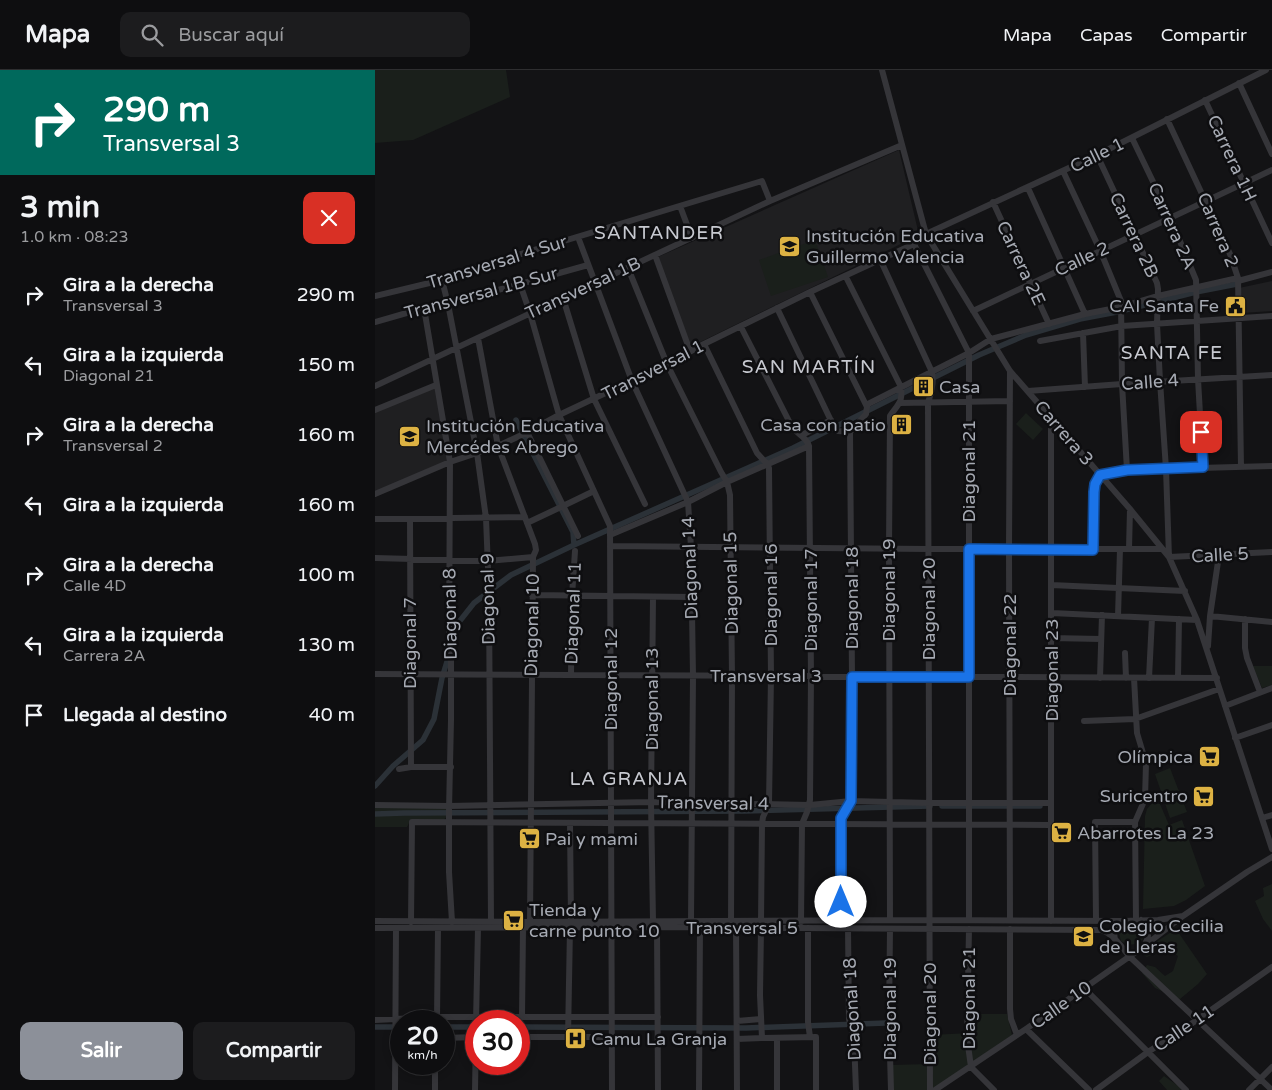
<!DOCTYPE html>
<html lang="es">
<meta charset="utf-8">
<style>
:root{--surface:#0e0e10;--page:#1c1c1e;--text:#f1f3f6;--muted:#9b9c9f;--line:#2e2e30;--accent:#8c9099}
body{margin:0;font-family:"Varela Round",sans-serif;background:var(--page);color:var(--text);height:100vh;display:flex;flex-direction:column;font-size:19px;white-space:nowrap}
*{box-sizing:border-box;margin:0}
p{font-size:16px;color:var(--muted)}
.icon{flex:none;width:28px;height:28px;fill:none;stroke:currentColor;stroke-width:2;stroke-linecap:round;stroke-linejoin:round}
.map{position:relative;flex:1;overflow:hidden}
.details{display:flex;flex-direction:column;background:var(--surface);width:375px}
.details>*{flex:none}
.banner{background:#00695c;color:#fff;overflow:hidden}
.speed{position:absolute;left:15px;top:940px;display:flex;gap:10px;font-size:25px;font-weight:700;text-align:center}
.speed>*{display:grid;place-content:center;width:65px;height:65px;border-radius:50%;background:var(--surface);box-shadow:0 2px 8px #0003,0 0 0 1px var(--line);line-height:1}
.speed small{font-size:12px;font-weight:400}
.speed .limit{border:8px solid #d22;background:#fff;color:#111}
.pin{position:absolute;display:grid;place-items:center;width:42px;height:42px;color:#fff;margin:-21px;border-radius:10px;box-shadow:0 2px 8px #0006}
.me{position:absolute;width:55px;margin:-28px;rotate:0deg;stroke-linejoin:round;filter:drop-shadow(0 0 4px #0008)}
.turn{display:flex;align-items:center;gap:18px;height:105px;padding:0 20px;font-size:22px}
.turn .icon{width:65px;height:65px;stroke-width:2.5}
.turn b{display:block;font-size:35px;line-height:42px}
.round{display:grid;place-items:center;flex:none;width:52px;height:52px;border-radius:10px;background:var(--page)}
.head{display:flex;align-items:center;justify-content:space-between;height:85px;padding:0 20px}
h1{font-size:30px;font-weight:800;line-height:38px}
.primary-button{display:flex;gap:10px;margin-top:auto;padding:10px 20px}
.primary-button a{flex:1;height:58px;border-radius:10px;background:var(--accent);color:#fff;font-size:20px;font-weight:800;line-height:58px;text-align:center}
.primary-button a+a{background:var(--page);color:var(--text)}
ul{padding:0;list-style:none}
li{display:flex;align-items:center;gap:15px;height:70px;padding:0 20px}
li div{flex:1}
li b{display:block;font-size:19px}
li em{font-style:normal}
header{display:flex;align-items:center;gap:30px;box-sizing:border-box;height:70px;padding:0 25px;background:var(--surface);border-bottom:1px solid var(--line)}
header strong{font-size:24px}
nav{display:flex;gap:28px;margin-inline-start:auto;font-size:18px}
.search{width:350px;height:45px;background:var(--page);display:flex;align-items:center;gap:12px;box-sizing:border-box;padding:0 18px;border-radius:10px;color:var(--muted);font-size:19px}
main{display:flex;flex:1;min-height:0}
.map>svg:first-child{display:block}
.built{fill:#1f1f21}
.green{fill:#1a1f1b}
.lines{fill:none;stroke-linecap:round;stroke-linejoin:round}
.canal{stroke:#2b3137;stroke-width:5.5}
.minor{stroke:#353539;stroke-width:6}
.route-casing{stroke:#114b97;stroke-width:12}
.route{stroke:#1a73e8;stroke-width:9}
.labels{text-anchor:middle;dominant-baseline:central;stroke-width:5;stroke-linejoin:round;paint-order:stroke}
.street-label{font-size:18px;fill:#a6aab3;stroke:#0e0e10}
.poi-label{font-size:18px;fill:#a6aab3;stroke:#0e0e10;text-anchor:start}
.neighbourhood-label{font-size:19px;letter-spacing:1px;fill:#c7c9d0;stroke:#0e0e10}
</style>
<header>
<strong>Mapa</strong>
<div class="search"><svg class="icon" aria-label="search" viewBox="0 0 24 24"><circle cx="10" cy="10" r="6"/><path d="M15 15l6 6"/></svg>Buscar aquí</div>
<nav><a>Mapa</a><a>Capas</a><a>Compartir</a></nav>
</header>
<main>
<section class="details">
<div class="banner">
<div class="turn"><svg class="icon" aria-label="right" viewBox="0 0 24 24"><path d="M7 20v-9h11M14 6l5 5-5 5"/></svg><div><b>290 m</b>Transversal 3</div></div>
</div>
<div class="head"><div><h1>3 min</h1><p>1.0 km · 08:23</p></div><a class="round" style="background:#d93025;color:#fff"><svg class="icon" aria-label="close" viewBox="0 0 24 24"><path d="M6 6l12 12M18 6L6 18"/></svg></a></div>
<ul>
<li><svg class="icon" aria-label="right" viewBox="0 0 24 24"><path d="M7 20v-9h11M14 6l5 5-5 5"/></svg><div><b>Gira a la derecha</b><p>Transversal 3</p></div><em>290 m</em></li>
<li><svg class="icon" aria-label="left" viewBox="0 0 24 24"><path d="M17 20v-9H6M10 6l-5 5 5 5"/></svg><div><b>Gira a la izquierda</b><p>Diagonal 21</p></div><em>150 m</em></li>
<li><svg class="icon" aria-label="right" viewBox="0 0 24 24"><path d="M7 20v-9h11M14 6l5 5-5 5"/></svg><div><b>Gira a la derecha</b><p>Transversal 2</p></div><em>160 m</em></li>
<li><svg class="icon" aria-label="left" viewBox="0 0 24 24"><path d="M17 20v-9H6M10 6l-5 5 5 5"/></svg><div><b>Gira a la izquierda</b></div><em>160 m</em></li>
<li><svg class="icon" aria-label="right" viewBox="0 0 24 24"><path d="M7 20v-9h11M14 6l5 5-5 5"/></svg><div><b>Gira a la derecha</b><p>Calle 4D</p></div><em>100 m</em></li>
<li><svg class="icon" aria-label="left" viewBox="0 0 24 24"><path d="M17 20v-9H6M10 6l-5 5 5 5"/></svg><div><b>Gira a la izquierda</b><p>Carrera 2A</p></div><em>130 m</em></li>
<li><svg class="icon" aria-label="arrive" viewBox="0 0 24 24"><path d="M6 21V4h12l-3 4 3 4H6"/></svg><div><b>Llegada al destino</b></div><em>40 m</em></li>
</ul>
<div class="primary-button"><a>Salir</a><a>Compartir</a></div>
</section>
<div class="map">
<svg width="897" height="1020" viewBox="0 0 897 1020">
<rect width="100%" height="100%" fill="#131315"/>
<path class="built" d="M524 80 544 165 315 277 283 187Z
M897 211V241L866 243 864 218Z
M61 315 75 392 0 424V340Z"/>
<path class="green" d="M0 0H131L135 27 38 70 0 73Z
M440 170 453 207 396 226 384 190Z
M651 343 668 359 658 370 641 354Z
M878 596H897V615L887 618Z
M795 698 812 742 795 748 780 704Z
M777 733 785 734 794 755 807 750 830 816 811 830 799 836 768 839 770 746 772 739Z
M70 736 73 740 72 746 69 750 35 751 32 757H0V737Z
M897 814V861L888 849 880 831 889 826 888 818Z
M751 856C754 856 760 855 763 856 780 860 764 883 746 871L744 863 748 857Z
M801 859 832 904 823 914 805 929 780 918 767 903 772 895 780 897 790 906 798 901 803 886 791 877 772 887 764 883Z
M595 944H632L637 965 558 1019 557 965 594 963Z
M554 994V1020H518L517 995Z
M789 1006 805 1017 806 1020H792L784 1011Z"/>
<g class="lines">
<path class="canal" d="M141 350 198 462 199 475
M0 716 18 696 48 670 59 649 67 608 84 552 99 533 136 505 199 475 418 378 604 285 651 265 705 249 742 242 821 222 862 214
M567 736H665
M0 744 29 743 370 741 555 736
M0 957H26
M69 957H101
M144 957 371 958 511 953"/>
<path class="minor" d="M507 0 551 164 635 301 755 439 794 487 822 550 897 779
M864 13 897 84
M830 30 897 173
M792 49 855 184 863 208 866 397
M757 68 795 147 821 210 823 309 828 397
M722 85 782 213 783 219 782 254 785 311 791 399 794 487 897 482
M688 101 725 180 746 231 747 314 752 400
M653 118 710 244
M618 132 674 254
M305 136 317 168
M203 167 257 311 313 432 316 477 318 606 316 851
M539 174 594 283V850
M280 185 315 281
M505 189 557 302C559 313 556 323 553 333L555 1020
M253 198 292 294 346 402 352 412 355 425 357 606 356 854
M471 207 526 317C528 333 523 334 515 346L514 479 515 850
M67 210 73 234 102 383 111 448 114 523 116 852
M863 211 897 202
M145 214 155 243 184 345 235 456 237 1020
M435 222 492 337 491 344 475 362 477 607 476 731 466 748V852
M0 226 67 210 116 193 387 111 395 131
M188 228 219 329 270 434
M49 238 75 392 74 579 76 584V650L74 740V802L77 852
M402 238 460 359 463 361 475 362
M598 241 897 100
M0 252 49 238 73 234 213 195
M366 257 417 357C423 365 431 366 434 376L436 606 435 730 432 742 427 754 426 852
M708 263 710 317
M103 268 123 376 160 474 161 480 158 487 155 852
M665 271 747 256 897 246
M329 274 382 383 392 394 394 398 396 606 394 734 388 747 387 754 386 852
M0 316 395 131 527 75
M653 321 747 314 897 305
M525 333 635 331
M491 335 594 283 616 269 710 244 746 237 783 226 863 208
M0 340 61 315
M676 349V851
M152 362 203 466
M427 365 456 350
M0 424 75 392 123 376 151 363 184 345 292 294 329 274 435 222 539 174 551 164 722 85 891 0
M0 449 150 447
M35 449 36 697
M152 453 188 436 219 421
M235 465 313 432 352 412 434 376
M235 476 553 479H787
M718 479 719 422 720 414 725 405 752 400 897 396
M754 479 755 439
M0 488 112 491 158 487
M676 515 810 521
M157 525 317 527
M677 543 822 550
M743 546 745 479
M835 546 897 552
M870 549V578L872 588 885 622
M676 568 726 569
M833 576 835 546 844 485
M750 583 751 608
M0 604 842 608
M196 605 197 526 200 481
M725 608 727 545
M759 608 762 663 771 693 770 729 760 752 761 851
M774 608 777 548
M803 608 804 549
M850 636 897 618
M709 651 760 649 844 619
M860 668 897 655
M24 699 36 697H76
M0 735 74 736 276 732 435 735 476 731 555 733H676
M887 748 897 745
M195 753 196 851
M635 850 634 479 635 301
M721 850 720 752H760
M766 850C774 858 775 867 769 876
M0 851 155 852 555 850 747 851 783 850 808 846
M278 851 276 732 278 527
M36 852 37 752 676 755
M361 854 362 1020
M282 857 283 1020
M0 858 282 857 726 860C738 864 746 876 754 886L897 1020
M386 858 385 925 387 968 441 967V1020
M433 858V952L435 967
M473 858 474 949 479 969 481 1020
M515 859 514 950 516 1020
M594 859 592 968 596 997 619 1020
M635 859V939L636 949 642 965
M740 869C738 861 740 856 747 851
M709 918 811 1020
M147 947 148 858
M0 950 62 947H283
M62 950 63 858
M362 951 386 949
M101 952 103 858
M651 959 714 1020
M144 967H237
M193 967 195 858
M69 968 101 967
M362 969 387 968
M20 1020 21 858
M60 1020V994
M100 1020 101 964
M324 1020 325 857
M402 1020V968
M560 1020 651 959 768 877 808 846 872 802 897 787
M721 1020 773 982 822 950 897 897
M874 1020 897 997"/>
</g>
<g class="lines">
<defs>
<path id="route" d="M466 832V748L476 731 477 607H594V479L718 480 719 422 720 414 725 405 752 400 828 397 826 362"/>
</defs>
<use href="#route" class="route-casing"/>
<use href="#route" class="route"/>
</g>
<defs>
<symbol id="school-square" viewBox="-11 -11 22 22"><rect x="-9" y="-9" width="18" height="18" rx="4" fill="#ddb243" stroke="#0e0e10"/><path d="M0-5L7-2L0 1L-7-2ZM-4 1L0 2.5L4 1V4Q0 6-4 4Z" fill="#111"/></symbol>
<symbol id="civic-square" viewBox="-11 -11 22 22"><rect x="-9" y="-9" width="18" height="18" rx="4" fill="#ddb243" stroke="#0e0e10"/><path d="M-.6-6.5H3V-4.5H.6V-3L4-1V1h2V6H-6V1h2V-1L-.6-3ZM-1.2 2.5V6h2.4V2.5Z" fill="#111"/></symbol>
<symbol id="building-square" viewBox="-11 -11 22 22"><rect x="-9" y="-9" width="18" height="18" rx="4" fill="#ddb243" stroke="#0e0e10"/><path d="M-4-6H4V6H1V3H-1V6H-4ZM-2.5-4.3h1.7v1.8h-1.7ZM.8-4.3h1.7v1.8H.8ZM-2.5-1h1.7V.8h-1.7ZM.8-1h1.7V.8H.8Z" fill="#111"/></symbol>
<symbol id="supermarket-square" viewBox="-11 -11 22 22"><rect x="-9" y="-9" width="18" height="18" rx="4" fill="#ddb243" stroke="#0e0e10"/><path d="M-6-5.5h2.5l.6 2H6L4.5 2H-2.5L-4.4-4H-6ZM-1.5 3.2a1.3 1.3 0 1 0 .1 0ZM3 3.2a1.3 1.3 0 1 0 .1 0Z" fill="#111"/></symbol>
<symbol id="hospital-square" viewBox="-11 -11 22 22"><rect x="-9" y="-9" width="18" height="18" rx="4" fill="#ddb243" stroke="#0e0e10"/><path d="M-5-5h3v3.5h4V-5h3V5h-3V1.5h-4V5h-3Z" fill="#111"/></symbol>
</defs>
<g fill-rule="evenodd">
<use href="#school-square" x="402" y="164" width="25" height="25"/>
<use href="#civic-square" x="848" y="224" width="25" height="25"/>
<use href="#building-square" x="536" y="304" width="25" height="25"/>
<use href="#building-square" x="514" y="342" width="25" height="25"/>
<use href="#school-square" x="22" y="354" width="25" height="25"/>
<use href="#supermarket-square" x="822" y="674" width="25" height="25"/>
<use href="#supermarket-square" x="816" y="714" width="25" height="25"/>
<use href="#supermarket-square" x="674" y="750" width="25" height="25"/>
<use href="#supermarket-square" x="142" y="756" width="25" height="25"/>
<use href="#supermarket-square" x="126" y="838" width="25" height="25"/>
<use href="#school-square" x="696" y="854" width="25" height="25"/>
<use href="#hospital-square" x="188" y="956" width="25" height="25"/>
</g>
<g class="labels">
<g class="street-label">
<text transform="translate(722 85) rotate(-26)">Calle 1</text>
<text transform="translate(857 88) rotate(65)">Carrera 1H</text>
<text transform="translate(797 156) rotate(66)">Carrera 2A</text>
<text transform="translate(843 160) rotate(67)">Carrera 2</text>
<text transform="translate(759 165) rotate(65)">Carrera 2B</text>
<text transform="translate(707 189) rotate(-25)">Calle 2</text>
<text transform="translate(122 192) rotate(-17)">Transversal 4 Sur</text>
<text transform="translate(646 193) rotate(65)">Carrera 2E</text>
<text transform="translate(208 218) rotate(-25)">Transversal 1B</text>
<text transform="translate(106 223) rotate(-15)">Transversal 1B Sur</text>
<text transform="translate(278 300) rotate(-27)">Transversal 1</text>
<text transform="translate(775 312) rotate(-4)">Calle 4</text>
<text transform="translate(689 363) rotate(49)">Carrera 3</text>
<text transform="translate(594 401) rotate(-90)">Diagonal 21</text>
<text transform="translate(845 485) rotate(-3)">Calle 5</text>
<text transform="translate(315 498) rotate(-92)">Diagonal 14</text>
<text transform="translate(356 513) rotate(-91)">Diagonal 15</text>
<text transform="translate(514 520) rotate(-90)">Diagonal 19</text>
<text transform="translate(396 525) rotate(-90)">Diagonal 16</text>
<text transform="translate(477 528) rotate(-90)">Diagonal 18</text>
<text transform="translate(113 529) rotate(-91)">Diagonal 9</text>
<text transform="translate(436 530) rotate(-90)">Diagonal 17</text>
<text transform="translate(554 539) rotate(-90)">Diagonal 20</text>
<text transform="translate(198 543) rotate(-88)">Diagonal 11</text>
<text transform="translate(75 544) rotate(-91)">Diagonal 8</text>
<text transform="translate(157 555) rotate(-89)">Diagonal 10</text>
<text transform="translate(35 573) rotate(-90)">Diagonal 7</text>
<text transform="translate(635 575) rotate(-90)">Diagonal 22</text>
<text transform="translate(677 600) rotate(-90)">Diagonal 23</text>
<text x="391" y="606">Transversal 3</text>
<text transform="translate(236 609) rotate(-90)">Diagonal 12</text>
<text transform="translate(277 629) rotate(-90)">Diagonal 13</text>
<text transform="translate(338 733) rotate(1)">Transversal 4</text>
<text x="367" y="858">Transversal 5</text>
<text transform="translate(594 928) rotate(-90)">Diagonal 21</text>
<text transform="translate(686 935) rotate(-35)">Calle 10</text>
<text transform="translate(477 939) rotate(-93)">Diagonal 18</text>
<text transform="translate(515 939) rotate(-90)">Diagonal 19</text>
<text transform="translate(555 944) rotate(-90)">Diagonal 20</text>
<text transform="translate(809 958) rotate(-34)">Calle 11</text>
</g>
<g class="poi-label">
<text x="431" y="166">Institución Educativa<tspan x="431" dy="21">Guillermo Valencia</tspan></text>
<text x="844" y="236" text-anchor="end">CAI Santa Fe</text>
<text x="564" y="317">Casa</text>
<text x="511" y="355" text-anchor="end">Casa con patio</text>
<text x="51" y="356">Institución Educativa<tspan x="51" dy="21">Mercédes Abrego</tspan></text>
<text x="818" y="687" text-anchor="end">Olímpica</text>
<text x="813" y="726" text-anchor="end">Suricentro</text>
<text x="702" y="763">Abarrotes La 23</text>
<text x="170" y="769">Pai y mami</text>
<text x="154" y="840">Tienda y<tspan x="154" dy="21">carne punto 10</tspan></text>
<text x="724" y="856">Colegio Cecilia<tspan x="724" dy="21">de Lleras</tspan></text>
<text x="216" y="969">Camu La Granja</text>
</g>
<g class="neighbourhood-label">
<text x="284" y="163">SANTANDER</text>
<text x="797" y="283">SANTA FE</text>
<text x="434" y="297">SAN MARTÍN</text>
<text x="254" y="709">LA GRANJA</text>
</g>
</g>
</svg>
<div class="speed"><div>20<small>km/h</small></div><div class="limit">30</div></div>
<div class="pin" style="left:826px;top:362px;background:#d93025"><svg class="icon" aria-label="arrive" viewBox="0 0 24 24"><path d="M6 21V4h12l-3 4 3 4H6"/></svg></div>
<svg class="me" style="left:466px;top:832px" viewBox="-20 -20 40 40"><circle r="19" fill="#fff"/><path d="M0-13L10 11 0 6-10 11z" fill="#1a73e8"/></svg>
</div>
</main>
